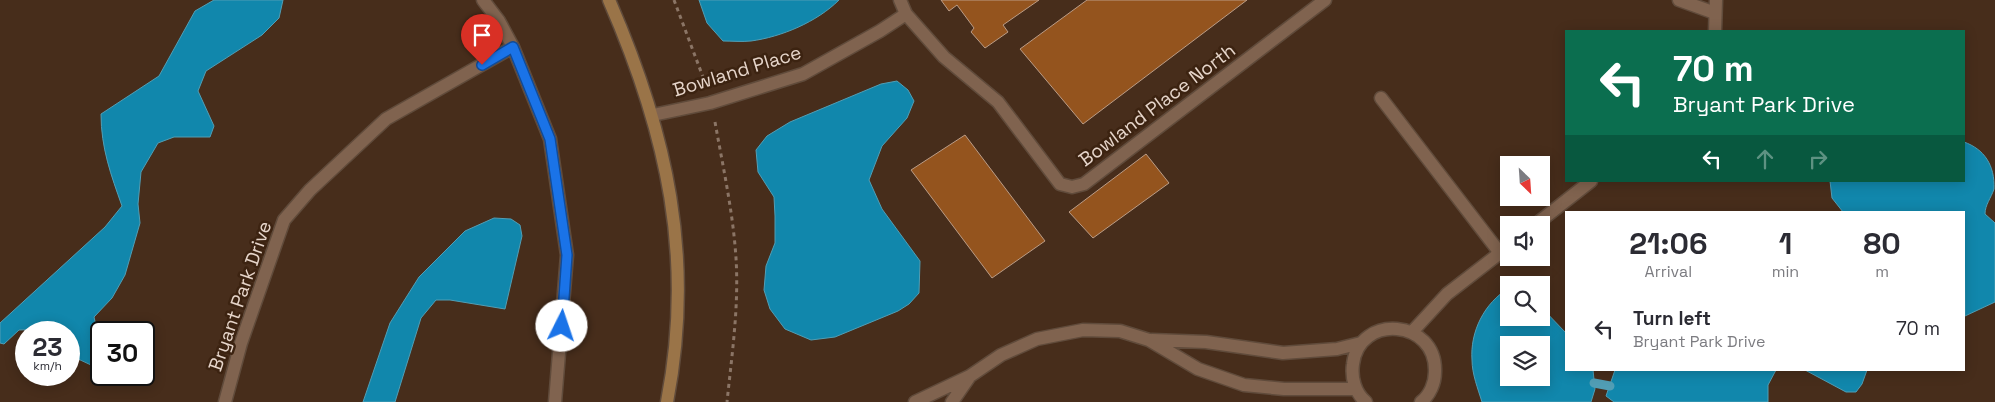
<!DOCTYPE html>
<style>
:root{--surface:#fff;--page:#f2f2f3;--text:#2b2b33;--muted:#7c7c81}
body{margin:0;font-family:"Space Grotesk",sans-serif;background:var(--page);color:var(--text);height:100vh;display:flex;flex-direction:column;font-size:19px;white-space:nowrap}
*{box-sizing:border-box;margin:0}
p{font-size:16px;color:var(--muted)}
.icon{flex:none;width:28px;height:28px;fill:none;stroke:currentColor;stroke-width:2;stroke-linecap:round;stroke-linejoin:round}
.map{position:relative;flex:1;overflow:hidden}
.panel{position:absolute;left:1565px;top:211px;width:400px;height:160px;display:flex;flex-direction:column;background:var(--surface);border-radius:0px;box-shadow:0 2px 12px #0003}
.panel>*{flex:none}
.guide{position:absolute;left:1565px;top:30px;width:400px;height:152px;border-radius:0px;box-shadow:0 2px 12px #0003;background:#0b6e4f;color:#fff;overflow:hidden}
.needle{width:32px;rotate:155deg}
.fabs{position:absolute;left:1500px;top:156px;display:grid;gap:10px}
.fabs a{display:grid;place-items:center;width:50px;height:50px;border-radius:0px;background:var(--surface);box-shadow:0 2px 12px #0003;font-size:25px}
.speed{position:absolute;left:15px;top:321px;display:flex;gap:10px;font-size:25px;font-weight:700;text-align:center}
.speed>*{display:grid;place-content:center;width:65px;height:65px;border-radius:50%;background:var(--surface);box-shadow:0 2px 12px #0003;line-height:1}
.speed small{font-size:12px;font-weight:400}
.speed .limit{border:2px solid #111;border-radius:8px;background:#fff;color:#111}
.pin{position:absolute;display:grid;place-items:center;width:42px;height:42px;color:#fff;margin:-51px -21px;border-radius:50% 50% 50% 0;rotate:-45deg;box-shadow:0 0 5px #0007}
.pin .icon{rotate:45deg}
.me{position:absolute;width:55px;margin:-28px;rotate:4deg;stroke-linejoin:round;filter:drop-shadow(0 0 4px #0008)}
.turn{display:flex;align-items:center;gap:18px;height:105px;padding:0 25px;font-size:22px}
.turn .icon{width:65px;height:65px;stroke-width:2.5}
.turn b{display:block;font-size:35px;line-height:42px}
.lanes{display:flex;align-items:center;height:48px;padding:0 25px;background:#0003;justify-content:center;gap:25px;direction:ltr}
.lanes .off{opacity:.35}
.eta{display:flex;justify-content:space-evenly;align-items:center;height:85px;text-align:center}
.eta b{font-size:30px;font-weight:700;line-height:35px}
ul{padding:0;list-style:none}
li{display:flex;align-items:center;gap:15px;height:65px;padding:0 25px}
li div{flex:1}
li b{display:block;font-size:19px}
li em{font-style:normal}
.map>svg:first-child{display:block}
.water{fill:#1187ac;stroke:#519eb5;fill-rule:evenodd}
.lines{fill:none;stroke-linecap:round;stroke-linejoin:round}
.stream{stroke:#519eb5;stroke-width:9}
.building{fill:#94541e;stroke:#bb9c86}
.lane-casing{stroke:#604b3b;stroke-width:15}
.street-casing{stroke:#604b3b;stroke-width:15}
.secondary-casing{stroke:#604b3b;stroke-width:15}
.path{stroke:#8b7566;stroke-width:3;stroke-dasharray:4 4;stroke-linecap:butt}
.lane{stroke:#80634f;stroke-width:12}
.street{stroke:#80634f;stroke-width:12}
.secondary{stroke:#9a7448;stroke-width:12}
.route-casing{stroke:#114b97;stroke-width:12}
.route{stroke:#1a73e8;stroke-width:9}
.labels{text-anchor:middle;dominant-baseline:central;stroke-width:5;stroke-linejoin:round;paint-order:stroke}
.street-label{font-size:19px;fill:#e6d5ca;stroke:#3c2311}
</style>
<div class="map">
<svg width="1995" height="402" viewBox="0 0 1995 402">
<rect width="100%" height="100%" fill="#472d1b"/>
<path class="water" d="M214 0H283L279 18 262 35 206 71 198 91 214 126 210 137H174L158 143 141 172 138 204 140 223 125 275 112 298 94 317 101 347V358L91 365 76 358 69 351V332H51L47 329 19 330 4 344 0 343V323L105 227 122 206C111 175 101 148 101 114L159 76 195 11Z
M699 0H839C817 22 781 37 751 41 742 42 732 41 723 41L707 23Z
M897 81 908 90 914 101 907 118 882 146 869 180 882 209 920 261 919 293 909 304 898 311 835 337 811 340 785 329 770 309 764 290 766 266 775 243V216L774 197 758 172 756 150 767 136 790 122 881 84Z
M1964 142C1984 149 1995 165 1994 189 1991 198 1985 205 1985 214L1995 223V302L1965 316 1964 212H1843L1832 198 1830 181H1964Z
M494 218 511 219 520 225 522 236 505 309 450 300H436L421 318 395 402H363L390 323 419 277 465 231Z
M1509 288V318H1541V307L1566 333V370H1593L1595 389 1591 402H1482C1478 389 1472 374 1472 360 1470 332 1484 303 1509 288ZM1509 345H1541V378H1509Z
M1615 370H1776L1768 385V402H1614L1606 396Z
M1805 370H1867L1862 384 1856 392H1846Z"/>
<g class="lines">
<path class="stream" d="M1594 383 1610 386"/>
</g>
<path class="building" d="M941 0H1039L1003 25 1008 32 985 48 971 32 974 28 957 5 949 11Z
M1087 0H1247L1083 124 1020 49Z
M965 135 1045 241 992 278 911 170Z
M1146 154 1169 183 1093 238 1069 212Z"/>
<g class="lines">
<defs>
<path id="lane" d="M1679 0 1715 13
M1381 98 1500 253"/>
<path id="street" d="M483 0 499 21 513 47 550 139 567 255 555 402
M900 0 906 14 944 57 998 102 1060 184 1072 187 1084 184 1325 0
M1715 31 1716 0
M653 115 710 103 803 74 880 31 906 14
M1535 225 1591 181
M1412 332 1447 294 1509 246
M1152 340 1206 342 1283 353 1337 349 1361 343
M225 402 241 343 284 220 310 190 386 119 513 47
M915 402 970 376 1001 355 1037 339 1083 330 1120 331 1149 340 1198 369 1244 385 1284 389H1356
M952 402 970 376
M1366 402C1355 393 1351 378 1353 364 1359 313 1437 319 1435 372 1435 383 1430 395 1421 402"/>
<path id="secondary" d="M609 0C667 133 695 258 667 402"/>
</defs>
<use href="#lane" class="lane-casing"/>
<use href="#street" class="street-casing"/>
<use href="#secondary" class="secondary-casing"/>
<path class="path" d="M674 0 706 85
M715 122C723 167 733 212 736 258 739 306 732 354 727 402"/>
<use href="#lane" class="lane"/>
<use href="#street" class="street"/>
<use href="#secondary" class="secondary"/>
</g>
<g class="lines">
<defs>
<path id="route" d="M482 65 513 47 550 139 567 255 562 326"/>
</defs>
<use href="#route" class="route-casing"/>
<use href="#route" class="route"/>
</g>
<g class="labels">
<g class="street-label">
<text transform="translate(737 71) rotate(-17)">Bowland Place</text>
<text transform="translate(1157 105) rotate(-37)">Bowland Place North</text>
<text transform="translate(240 296) rotate(-71)">Bryant Park Drive</text>
</g>
</g>
</svg>
<div class="fabs">
<a><svg class="needle" viewBox="-14 -14 28 28"><path d="M0-13l5 13h-10z" fill="#e53935"/><path d="M0 13l5-13h-10z" fill="#7c7c81"/></svg></a>
<a><svg class="icon" aria-label="sound" viewBox="0 0 24 24"><path d="M4 9h4l5-4v14l-5-4H4zM17 9q2 3 0 6"/></svg></a>
<a><svg class="icon" aria-label="search" viewBox="0 0 24 24"><circle cx="10" cy="10" r="6"/><path d="M15 15l6 6"/></svg></a>
<a><svg class="icon" aria-label="layers" viewBox="0 0 24 24"><path d="M12 4l9 5-9 5-9-5zM3 14l9 5 9-5"/></svg></a>
</div>
<div class="speed"><div>23<small>km/h</small></div><div class="limit">30</div></div>
<div class="pin" style="left:482px;top:65px;background:#d93025"><svg class="icon" aria-label="arrive" viewBox="0 0 24 24"><path d="M6 21V4h12l-3 4 3 4H6"/></svg></div>
<svg class="me" style="left:562px;top:326px" viewBox="-20 -20 40 40"><circle r="19" fill="#fff"/><path d="M0-13L10 11 0 6-10 11z" fill="#1a73e8"/></svg>
<div class="guide">
<div class="turn"><svg class="icon" aria-label="left" viewBox="0 0 24 24"><path d="M17 20v-9H6M10 6l-5 5 5 5"/></svg><div><b>70 m</b>Bryant Park Drive</div></div>
<div class="lanes"><svg class="icon" aria-label="left" viewBox="0 0 24 24"><path d="M17 20v-9H6M10 6l-5 5 5 5"/></svg><svg class="icon off" aria-label="ahead" viewBox="0 0 24 24"><path d="M12 20V5M6 11l6-6 6 6"/></svg><svg class="icon off" aria-label="right" viewBox="0 0 24 24"><path d="M7 20v-9h11M14 6l5 5-5 5"/></svg></div>
</div>
<section class="panel">
<div class="eta">
<div><b>21:06</b><p>Arrival</p></div>
<div><b>1</b><p>min</p></div>
<div><b>80</b><p>m</p></div>
</div>
<ul>
<li><svg class="icon" aria-label="left" viewBox="0 0 24 24"><path d="M17 20v-9H6M10 6l-5 5 5 5"/></svg><div><b>Turn left</b><p>Bryant Park Drive</p></div><em>70 m</em></li>
</ul>
</section>
</div>
